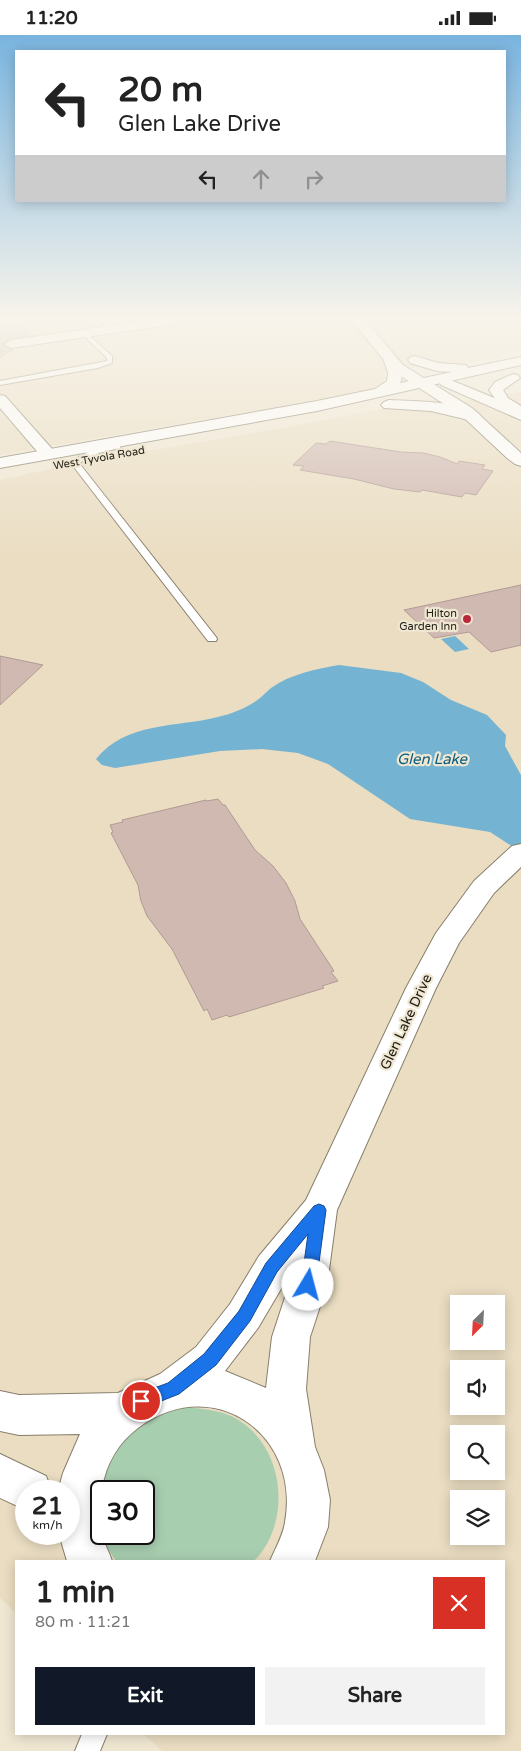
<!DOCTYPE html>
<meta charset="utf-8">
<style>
:root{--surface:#fff;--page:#f2f2f2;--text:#222;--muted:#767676;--accent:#111827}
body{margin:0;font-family:"Varela Round",sans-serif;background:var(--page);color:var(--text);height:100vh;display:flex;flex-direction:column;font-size:19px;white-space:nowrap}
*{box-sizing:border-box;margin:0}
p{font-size:16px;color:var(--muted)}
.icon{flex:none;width:28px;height:28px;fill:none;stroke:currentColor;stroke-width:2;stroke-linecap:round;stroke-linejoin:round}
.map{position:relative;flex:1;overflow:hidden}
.side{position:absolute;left:15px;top:1525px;width:490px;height:175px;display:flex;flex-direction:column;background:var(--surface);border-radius:0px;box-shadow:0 2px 12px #0003}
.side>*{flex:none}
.top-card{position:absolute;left:15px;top:15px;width:491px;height:152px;border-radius:0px;box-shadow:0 2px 12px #0003;background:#fff;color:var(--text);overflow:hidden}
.needle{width:32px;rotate:204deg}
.buttons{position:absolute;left:450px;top:1260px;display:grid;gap:10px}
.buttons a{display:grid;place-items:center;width:55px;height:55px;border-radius:0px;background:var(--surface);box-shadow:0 2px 12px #0003;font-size:25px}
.speed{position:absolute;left:15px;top:1445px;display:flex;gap:10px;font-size:25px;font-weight:700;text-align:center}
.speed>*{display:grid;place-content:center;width:65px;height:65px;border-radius:50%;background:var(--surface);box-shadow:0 2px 12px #0003;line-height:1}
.speed small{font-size:12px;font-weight:400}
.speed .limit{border:2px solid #111;border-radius:8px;background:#fff;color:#111}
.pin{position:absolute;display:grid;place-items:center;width:42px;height:42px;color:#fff;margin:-21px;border:2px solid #fff;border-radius:50%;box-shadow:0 1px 5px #0007}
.me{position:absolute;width:55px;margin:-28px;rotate:8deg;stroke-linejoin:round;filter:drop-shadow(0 0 4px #0008)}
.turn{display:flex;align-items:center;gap:18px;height:105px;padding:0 20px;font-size:22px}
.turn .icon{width:65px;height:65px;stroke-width:2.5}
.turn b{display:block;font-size:35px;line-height:42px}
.lanes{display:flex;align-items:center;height:48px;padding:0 20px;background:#0003;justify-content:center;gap:25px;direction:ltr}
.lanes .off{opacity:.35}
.round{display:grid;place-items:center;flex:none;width:52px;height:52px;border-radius:0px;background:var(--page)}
.head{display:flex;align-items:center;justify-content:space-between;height:85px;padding:0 20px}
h1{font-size:30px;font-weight:700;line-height:38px}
.primary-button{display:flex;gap:10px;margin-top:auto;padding:10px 20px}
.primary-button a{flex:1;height:58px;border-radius:0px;background:var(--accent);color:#fff;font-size:20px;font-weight:700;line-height:58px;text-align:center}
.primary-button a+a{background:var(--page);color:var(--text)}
.status{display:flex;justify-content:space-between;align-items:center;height:35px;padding:0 25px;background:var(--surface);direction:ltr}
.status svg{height:14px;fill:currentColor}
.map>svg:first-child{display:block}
.built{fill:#eaddc2;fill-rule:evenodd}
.green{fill:#a8ceb0}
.water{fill:#74b3d1}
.building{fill:#d0b9b1;stroke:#b19a93}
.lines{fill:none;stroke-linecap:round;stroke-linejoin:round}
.street-tunnel{stroke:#c6bead;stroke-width:15;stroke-dasharray:15 8;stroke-linecap:butt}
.lane-casing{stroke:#877e6c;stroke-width:2}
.street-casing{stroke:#877e6c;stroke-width:2}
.secondary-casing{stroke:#877e6c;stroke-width:2}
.lane{fill:#fff;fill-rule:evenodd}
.street{fill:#fff;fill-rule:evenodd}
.secondary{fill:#fff;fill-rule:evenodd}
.route{fill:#1a73e8;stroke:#114b97}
.poi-dot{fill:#b9283a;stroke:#f0e7d3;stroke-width:2}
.labels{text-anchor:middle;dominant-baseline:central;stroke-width:4.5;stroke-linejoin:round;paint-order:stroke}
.far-street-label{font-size:11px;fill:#1f1c15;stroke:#f0e7d3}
.far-poi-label{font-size:11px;fill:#1f1c15;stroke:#f0e7d3;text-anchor:end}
.street-label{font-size:14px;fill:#1f1c15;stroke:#f0e7d3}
.water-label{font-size:15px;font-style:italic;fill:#0b5d7c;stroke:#f0e7d3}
</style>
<div class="status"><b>11:20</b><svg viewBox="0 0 49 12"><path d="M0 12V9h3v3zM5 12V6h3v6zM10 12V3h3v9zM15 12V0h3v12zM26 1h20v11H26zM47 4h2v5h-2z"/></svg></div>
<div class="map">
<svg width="521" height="1716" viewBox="0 0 521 1716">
<rect width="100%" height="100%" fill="#f0e7d3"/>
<path class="built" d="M0 285H521V316L461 329 440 328 384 337 385 344 381 350 368 356 0 420Z
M521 358V1716H162L143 1699H504V1526H16V1578L0 1563V445L82 427 248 399 443 363 455 369 490 359ZM459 1269H496V1306H459ZM459 1334H496V1371H459ZM459 1399H496V1436H459ZM26 1456H69V1499H26ZM101 1456H144V1499H101ZM459 1464H496V1501H459Z"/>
<path class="green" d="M185 1372C204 1374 224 1375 240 1386 286 1416 291 1489 254 1526H116L105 1510 102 1499H144V1456H101V1498C100 1492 97 1485 96 1479 91 1437 118 1397 155 1379 164 1375 175 1374 185 1372Z"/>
<path class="water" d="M455 601 469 614 455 617 441 604Z
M339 630 401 638 423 647 451 665 487 680 506 700 505 711 521 740V817L490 797 410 784 328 729 298 718 262 714 220 716 115 733 102 730 96 724C127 686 175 693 218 682 232 679 249 672 260 663 264 660 267 656 271 653 290 639 317 634 339 630Z"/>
<path class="building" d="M0 285H15L31 300 11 303 3 307V311L12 315 0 323Z
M330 406 401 417 424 418 440 422 457 429 459 426 485 430 482 434 493 436 476 460 465 458 462 462 422 455 420 457 394 454 354 444 300 435 304 431 293 430 316 408 326 409Z
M521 550V610L491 617 469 597 434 603 404 575Z
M0 621 43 630 0 670Z
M218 764 223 770H225L255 815 273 831 286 848 295 866 300 884 334 936 331 937 338 946 322 951 324 953 229 982 227 980 212 985 207 974 204 976 172 914 147 881 141 866 138 850 111 798 113 797 110 790 123 787 122 785 206 765 207 766Z"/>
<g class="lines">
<path class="street-tunnel" d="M0 313 11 309"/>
<defs>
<path id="lane" d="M100 285H107L116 294 111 295Z
M84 296 112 321V328L98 333 0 350V346L107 326V323L82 299 81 298Z
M117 409H120V413L99 418 79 428 216 602 217 604 216 606H208L70 427 93 414Z
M82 1699H107L100 1716H75Z"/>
<path id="street" d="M150 285H182L176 289 11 313 4 309 11 305Z
M351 285H365L403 330 472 373 521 418V431L515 429 507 423 461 380 393 336Z
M446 343 521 374V385L441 350 439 347 441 344Z
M0 360 5 361 53 415 55 418 53 421H41L0 373Z
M521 809V832L494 858 459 908 436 953 337 1175 327 1250 310 1302 306 1354 315 1412 324 1435 330 1465 328 1492 315 1526H270C275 1514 283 1501 285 1487 301 1398 212 1337 138 1393 118 1408 106 1429 102 1453 99 1467 98 1486 101 1499 104 1507 109 1517 112 1526H67L59 1499H69V1456H58L63 1438 80 1399 19 1400 0 1396V1356L19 1360 118 1358 160 1339 196 1312 230 1269 259 1221 306 1165 406 953 436 898 474 846 512 811ZM291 1237 289 1250 272 1302 266 1353 225 1336 258 1293Z
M0 1419 46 1441 52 1456H26V1475L0 1463Z"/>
<path id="secondary" d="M415 321 438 328 466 330 468 333 521 322V330L317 376 0 433V423L317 366 375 354 387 346 388 338 384 326 391 322 396 323C401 331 404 340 400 348L452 337 437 336 410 328 408 325 410 322Z
M513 339 518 340 520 343 503 355 508 363 521 371V382L501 372 489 355 495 347Z
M389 365C407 366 471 366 481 381L478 384 473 386 431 376 384 373 381 370 384 367Z"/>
</defs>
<use href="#lane" class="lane-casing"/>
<use href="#street" class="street-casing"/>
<use href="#secondary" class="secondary-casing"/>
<use href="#lane" class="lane"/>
<use href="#street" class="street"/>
<use href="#secondary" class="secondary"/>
</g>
<linearGradient id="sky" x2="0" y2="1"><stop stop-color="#79b4df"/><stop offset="0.54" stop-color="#f8f4eb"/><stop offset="1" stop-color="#f8f4eb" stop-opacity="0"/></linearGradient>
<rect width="521" height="525" fill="url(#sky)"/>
<path class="route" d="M319 1169 324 1171 326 1175 316 1250 314 1255 308 1257 303 1255 301 1250 308 1199 277 1237 250 1286 216 1330 179 1359 141 1374 135 1372 132 1366 135 1360 168 1348 204 1319 239 1276 266 1228 314 1171Z"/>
<circle class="poi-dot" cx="467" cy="584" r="5"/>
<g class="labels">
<g class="far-street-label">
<text transform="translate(99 423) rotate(-10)">West Tyvola Road</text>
</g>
<g class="far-poi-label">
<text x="457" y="578">Hilton<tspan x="457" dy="13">Garden Inn</tspan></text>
</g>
<g class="street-label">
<text transform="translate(406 987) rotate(-65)">Glen Lake Drive</text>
</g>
<g class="water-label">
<text x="432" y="724">Glen Lake</text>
</g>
</g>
</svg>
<div class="buttons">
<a><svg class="needle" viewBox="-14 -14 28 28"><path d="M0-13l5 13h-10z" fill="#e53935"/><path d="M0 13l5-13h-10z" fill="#767676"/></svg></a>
<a><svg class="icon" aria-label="sound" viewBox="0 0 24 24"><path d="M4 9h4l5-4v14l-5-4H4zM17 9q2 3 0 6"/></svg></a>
<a><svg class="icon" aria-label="search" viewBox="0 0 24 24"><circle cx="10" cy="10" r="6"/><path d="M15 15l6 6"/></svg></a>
<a><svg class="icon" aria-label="layers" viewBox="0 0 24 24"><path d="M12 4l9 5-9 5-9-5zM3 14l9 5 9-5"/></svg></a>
</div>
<div class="speed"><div>21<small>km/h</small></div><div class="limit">30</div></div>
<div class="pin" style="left:141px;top:1366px;background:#d93025"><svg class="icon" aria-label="arrive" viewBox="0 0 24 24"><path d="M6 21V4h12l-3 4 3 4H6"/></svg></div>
<svg class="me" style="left:308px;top:1250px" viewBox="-20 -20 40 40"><circle r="19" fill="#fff"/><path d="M0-13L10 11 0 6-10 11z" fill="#1a73e8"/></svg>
<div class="top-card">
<div class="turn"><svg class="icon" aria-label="left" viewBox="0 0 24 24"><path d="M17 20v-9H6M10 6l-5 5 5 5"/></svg><div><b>20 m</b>Glen Lake Drive</div></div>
<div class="lanes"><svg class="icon" aria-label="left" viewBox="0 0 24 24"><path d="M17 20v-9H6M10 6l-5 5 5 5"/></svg><svg class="icon off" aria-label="ahead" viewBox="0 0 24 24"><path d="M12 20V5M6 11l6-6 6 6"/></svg><svg class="icon off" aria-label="right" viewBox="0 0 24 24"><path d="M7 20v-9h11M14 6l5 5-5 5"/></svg></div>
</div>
<section class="side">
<div class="head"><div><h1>1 min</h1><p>80 m · 11:21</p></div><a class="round" style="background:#d93025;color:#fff"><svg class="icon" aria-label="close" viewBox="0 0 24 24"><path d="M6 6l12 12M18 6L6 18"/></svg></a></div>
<div class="primary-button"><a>Exit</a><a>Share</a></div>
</section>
</div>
